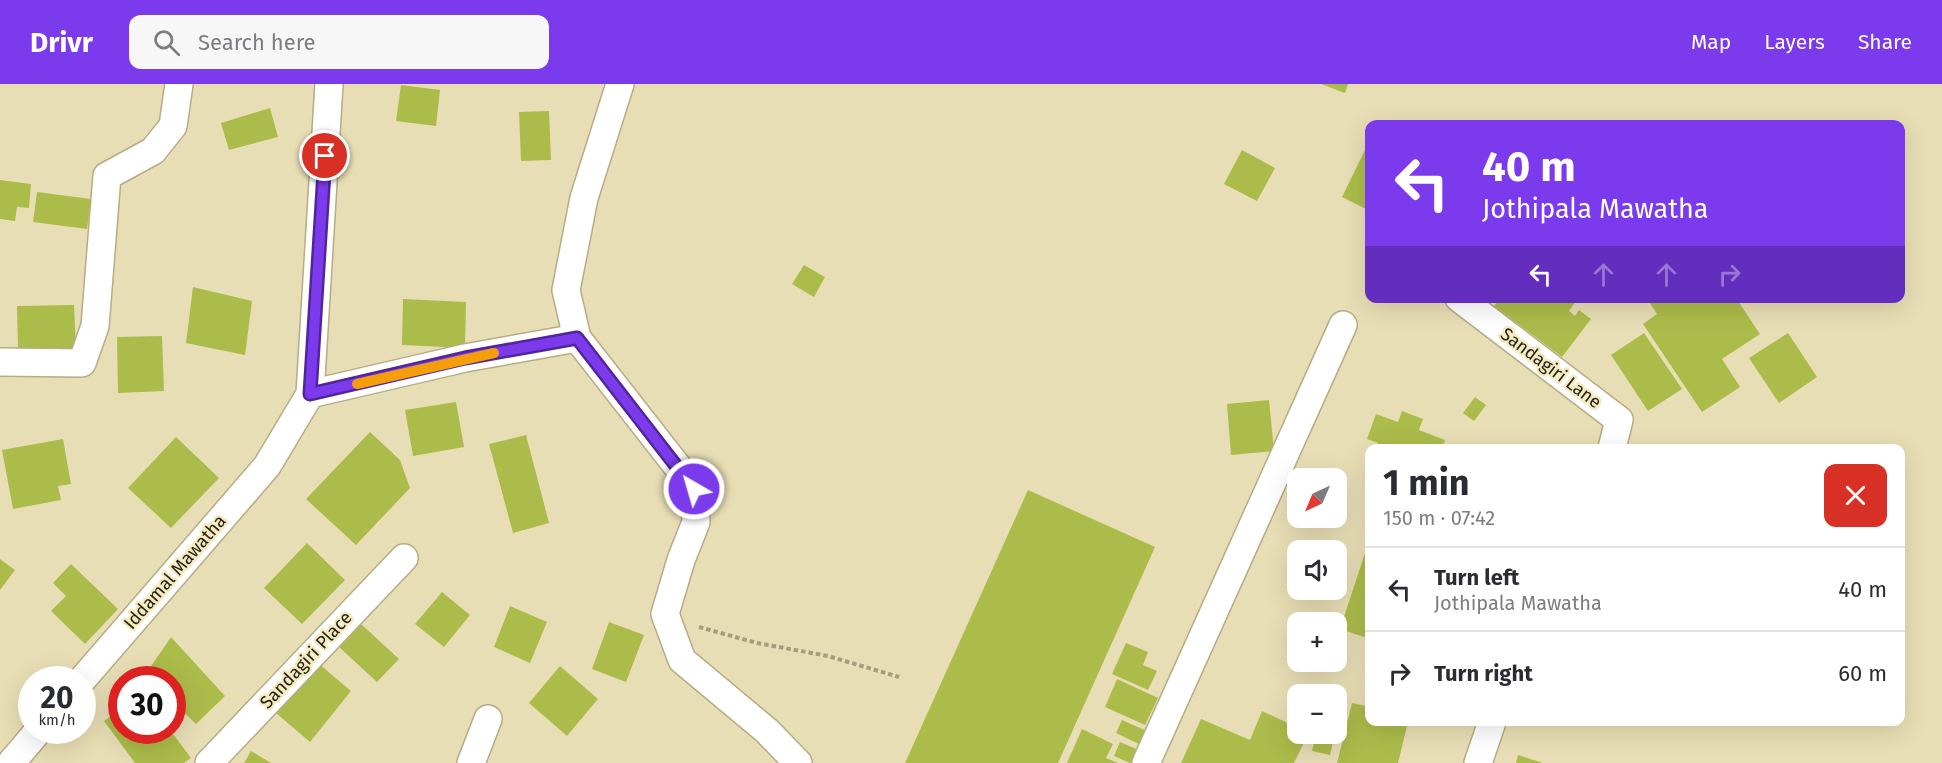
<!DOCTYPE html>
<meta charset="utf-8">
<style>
:root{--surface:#fff;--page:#f7f7f7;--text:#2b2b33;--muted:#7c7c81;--line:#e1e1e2;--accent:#7c3aed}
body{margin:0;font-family:"Fira Sans",sans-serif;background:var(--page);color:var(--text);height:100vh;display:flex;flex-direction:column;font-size:22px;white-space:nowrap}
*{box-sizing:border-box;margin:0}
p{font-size:20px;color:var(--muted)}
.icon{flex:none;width:33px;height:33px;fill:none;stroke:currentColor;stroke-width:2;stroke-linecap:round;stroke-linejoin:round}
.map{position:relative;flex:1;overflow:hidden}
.drawer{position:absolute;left:1365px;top:360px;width:540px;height:282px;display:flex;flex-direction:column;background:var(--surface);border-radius:12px;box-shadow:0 6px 24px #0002}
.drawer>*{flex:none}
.guide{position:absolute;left:1365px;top:36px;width:540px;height:183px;border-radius:12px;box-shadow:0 6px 24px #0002;background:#7c3aed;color:#fff;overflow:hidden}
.needle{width:39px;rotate:224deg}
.fabs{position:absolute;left:1287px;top:384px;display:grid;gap:12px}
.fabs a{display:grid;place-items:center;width:60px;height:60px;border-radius:12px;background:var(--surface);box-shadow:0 6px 24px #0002;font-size:30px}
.speed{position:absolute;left:18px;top:582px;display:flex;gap:12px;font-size:30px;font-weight:700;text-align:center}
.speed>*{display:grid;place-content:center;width:78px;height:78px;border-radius:50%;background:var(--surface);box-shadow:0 6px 24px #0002;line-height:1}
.speed small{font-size:15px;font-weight:400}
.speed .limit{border:9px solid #d22;background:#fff;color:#111}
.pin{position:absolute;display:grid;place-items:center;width:51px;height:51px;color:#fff;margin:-26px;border:3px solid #fff;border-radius:50%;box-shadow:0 2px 6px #0007}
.me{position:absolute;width:66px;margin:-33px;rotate:322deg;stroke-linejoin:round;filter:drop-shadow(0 0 4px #0008)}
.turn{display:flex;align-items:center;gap:21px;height:126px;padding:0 18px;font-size:27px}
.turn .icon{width:78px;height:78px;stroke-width:2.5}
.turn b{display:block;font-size:42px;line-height:51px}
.lanes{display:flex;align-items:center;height:57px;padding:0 18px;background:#0003;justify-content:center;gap:30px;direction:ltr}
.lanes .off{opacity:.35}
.round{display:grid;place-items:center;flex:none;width:63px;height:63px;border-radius:12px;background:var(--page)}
.headline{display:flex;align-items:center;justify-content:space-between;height:102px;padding:0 18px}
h1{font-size:36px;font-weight:700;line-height:45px}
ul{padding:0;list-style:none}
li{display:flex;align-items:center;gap:18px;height:84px;padding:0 18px;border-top:2px solid var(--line)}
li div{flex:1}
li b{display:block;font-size:22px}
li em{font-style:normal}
header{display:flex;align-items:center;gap:36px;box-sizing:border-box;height:84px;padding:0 30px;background:var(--accent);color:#fff}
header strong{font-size:28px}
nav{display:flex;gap:33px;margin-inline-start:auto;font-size:21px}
.search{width:420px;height:54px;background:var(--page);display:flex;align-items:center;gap:15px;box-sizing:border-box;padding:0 21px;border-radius:12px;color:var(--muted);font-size:22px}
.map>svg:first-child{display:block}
.building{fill:#acbc4a}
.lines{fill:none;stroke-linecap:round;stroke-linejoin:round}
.street-casing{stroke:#b6ac85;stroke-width:30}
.path{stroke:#a59d7d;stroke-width:4;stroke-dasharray:4.5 3;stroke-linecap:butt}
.street{stroke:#fff;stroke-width:27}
.route-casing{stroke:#51269a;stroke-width:15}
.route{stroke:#7c3aed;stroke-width:10}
.slow{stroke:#f59e0b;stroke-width:10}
.labels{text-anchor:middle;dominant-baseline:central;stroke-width:5;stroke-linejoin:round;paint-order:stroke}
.street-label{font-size:18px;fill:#272314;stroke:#f5ebc2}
</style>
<header>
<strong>Drivr</strong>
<div class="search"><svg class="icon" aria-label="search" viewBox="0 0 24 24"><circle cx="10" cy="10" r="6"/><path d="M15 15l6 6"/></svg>Search here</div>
<nav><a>Map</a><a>Layers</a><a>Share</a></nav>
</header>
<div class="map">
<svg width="1942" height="679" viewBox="0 0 1942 679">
<rect width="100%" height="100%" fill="#e8deb5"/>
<path class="building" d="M1321 0H1348L1345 9Z
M401 1 440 6 436 42 396 37Z
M270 24 278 53 229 66 221 39Z
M549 27 551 76 521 77 519 28Z
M1242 66 1275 84 1257 117 1224 100Z
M1365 66 1370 69V127L1342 113Z
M0 96 31 100 29 124 17 123 15 137 0 135Z
M37 108 91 115 87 145 33 138Z
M804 181 825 193 814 213 792 200Z
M193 203 252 217 245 271 186 259Z
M1500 214H1578L1569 227 1575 232 1579 226 1591 235 1562 273 1494 222Z
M1651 214H1736L1760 250 1722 275 1740 303 1702 328 1643 240 1657 230 1648 216Z
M403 215 466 218 465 264 402 261Z
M74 221 76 265 18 266 17 222Z
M1644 249 1682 305 1648 327 1611 271Z
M1788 249 1817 293 1779 319 1749 274Z
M162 252 164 307 118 309 117 253Z
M1475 313 1486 321 1474 337 1463 329Z
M1269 316 1274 367 1231 371 1227 320Z
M456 318 464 363 413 372 405 326Z
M1402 327 1423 335 1419 346 1445 356 1442 364H1376L1378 359 1367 355 1376 330 1398 338Z
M370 348 400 376 410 404 356 461 306 415Z
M526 351 549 439 513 449 489 360Z
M176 353 219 394 171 444 128 404Z
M63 355 71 400 58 402 61 416 13 425 2 366Z
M1028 406 1155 463 1058 679H905Z
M307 459 345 496 302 540 264 504Z
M1367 463H1370V555L1340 545Z
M0 475 15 486 0 506Z
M71 480 118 525 85 560 51 527 66 512 53 499Z
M442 508 470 531 444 563 415 540Z
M510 522 547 538 530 579 494 563Z
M609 538 644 551 626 598 592 585Z
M361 540 399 575 377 598 339 563Z
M171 553 225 612 196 640 172 617V596H150L145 591Z
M1126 559 1148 568 1143 581 1157 587 1148 606 1112 590Z
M318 579 351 607 310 658 276 629Z
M560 582 598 615 567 652 529 619Z
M1117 595 1158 614 1145 641 1105 623Z
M1352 619 1370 623V638H1408L1398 679H1337Z
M122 624V646H170L191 674 184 679H135L104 637Z
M1262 627 1298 644V650H1308L1294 679H1181L1201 635 1250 656Z
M1122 636 1149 648 1143 662 1116 649Z
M1082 645 1113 660 1106 674 1118 679H1067Z
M1316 650H1335L1330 671 1312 667Z
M1120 658 1141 667 1136 679H1130L1114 672Z
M251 667 271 679H244Z
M1518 671 1543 679H1516Z"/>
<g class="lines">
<defs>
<path id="street" d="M1459 214 1619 336 1612 364
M577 254 695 405 696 438 681 476 665 530 682 576 767 647 798 679
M0 278 82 279 95 242 107 92 153 67 173 42 179 0
M310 310 329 0
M82 596 267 382 310 310 465 274 577 254 566 206 584 114 620 0
M11 679 39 646
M209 679 404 474
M471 679 488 635
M1146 679 1343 241
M1478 679 1492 638"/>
</defs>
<use href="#street" class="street-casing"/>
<path class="path" d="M699 543 757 559 828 572 899 593"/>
<use href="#street" class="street"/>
</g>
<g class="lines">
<defs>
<path id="route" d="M325 72 310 310 465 274 577 254 694 405"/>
</defs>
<use href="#route" class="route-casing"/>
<use href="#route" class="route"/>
<path class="slow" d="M357 300 494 269"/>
</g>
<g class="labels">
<g class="street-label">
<text transform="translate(1551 284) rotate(37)">Sandagiri Lane</text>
<text transform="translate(175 488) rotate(-49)">Iddamal Mawatha</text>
<text transform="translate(306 576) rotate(-47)">Sandagiri Place</text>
</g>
</g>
</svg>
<div class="fabs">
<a><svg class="needle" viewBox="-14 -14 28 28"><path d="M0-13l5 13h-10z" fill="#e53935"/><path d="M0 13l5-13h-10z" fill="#7c7c81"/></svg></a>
<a><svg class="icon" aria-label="sound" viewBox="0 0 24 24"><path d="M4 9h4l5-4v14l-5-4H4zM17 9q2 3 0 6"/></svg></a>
<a>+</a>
<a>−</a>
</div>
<div class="speed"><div>20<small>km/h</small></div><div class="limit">30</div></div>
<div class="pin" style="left:325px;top:72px;background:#d93025"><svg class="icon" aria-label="arrive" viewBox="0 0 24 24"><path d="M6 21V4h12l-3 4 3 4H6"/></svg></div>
<svg class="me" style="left:694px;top:405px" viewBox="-20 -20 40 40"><circle r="17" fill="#7c3aed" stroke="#fff" stroke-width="3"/><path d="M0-11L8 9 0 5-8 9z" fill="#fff"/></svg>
<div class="guide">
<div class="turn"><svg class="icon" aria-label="left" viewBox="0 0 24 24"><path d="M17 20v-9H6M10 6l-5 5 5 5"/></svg><div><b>40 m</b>Jothipala Mawatha</div></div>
<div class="lanes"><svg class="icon" aria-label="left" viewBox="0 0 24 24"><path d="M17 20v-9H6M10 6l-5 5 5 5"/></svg><svg class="icon off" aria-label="ahead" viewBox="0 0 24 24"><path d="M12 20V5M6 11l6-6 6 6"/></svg><svg class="icon off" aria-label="ahead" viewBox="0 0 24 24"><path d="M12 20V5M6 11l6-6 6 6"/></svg><svg class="icon off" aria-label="right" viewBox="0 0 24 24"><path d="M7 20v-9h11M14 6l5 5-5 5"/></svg></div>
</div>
<section class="drawer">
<div class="headline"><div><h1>1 min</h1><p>150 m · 07:42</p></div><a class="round" style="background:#d93025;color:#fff"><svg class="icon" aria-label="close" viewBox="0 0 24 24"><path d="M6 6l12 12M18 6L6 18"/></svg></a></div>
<ul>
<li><svg class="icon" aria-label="left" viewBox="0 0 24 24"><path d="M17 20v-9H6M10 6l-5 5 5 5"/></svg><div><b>Turn left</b><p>Jothipala Mawatha</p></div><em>40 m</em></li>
<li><svg class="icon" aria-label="right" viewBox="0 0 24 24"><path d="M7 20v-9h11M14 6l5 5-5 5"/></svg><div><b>Turn right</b></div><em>60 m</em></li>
</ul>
</section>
</div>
